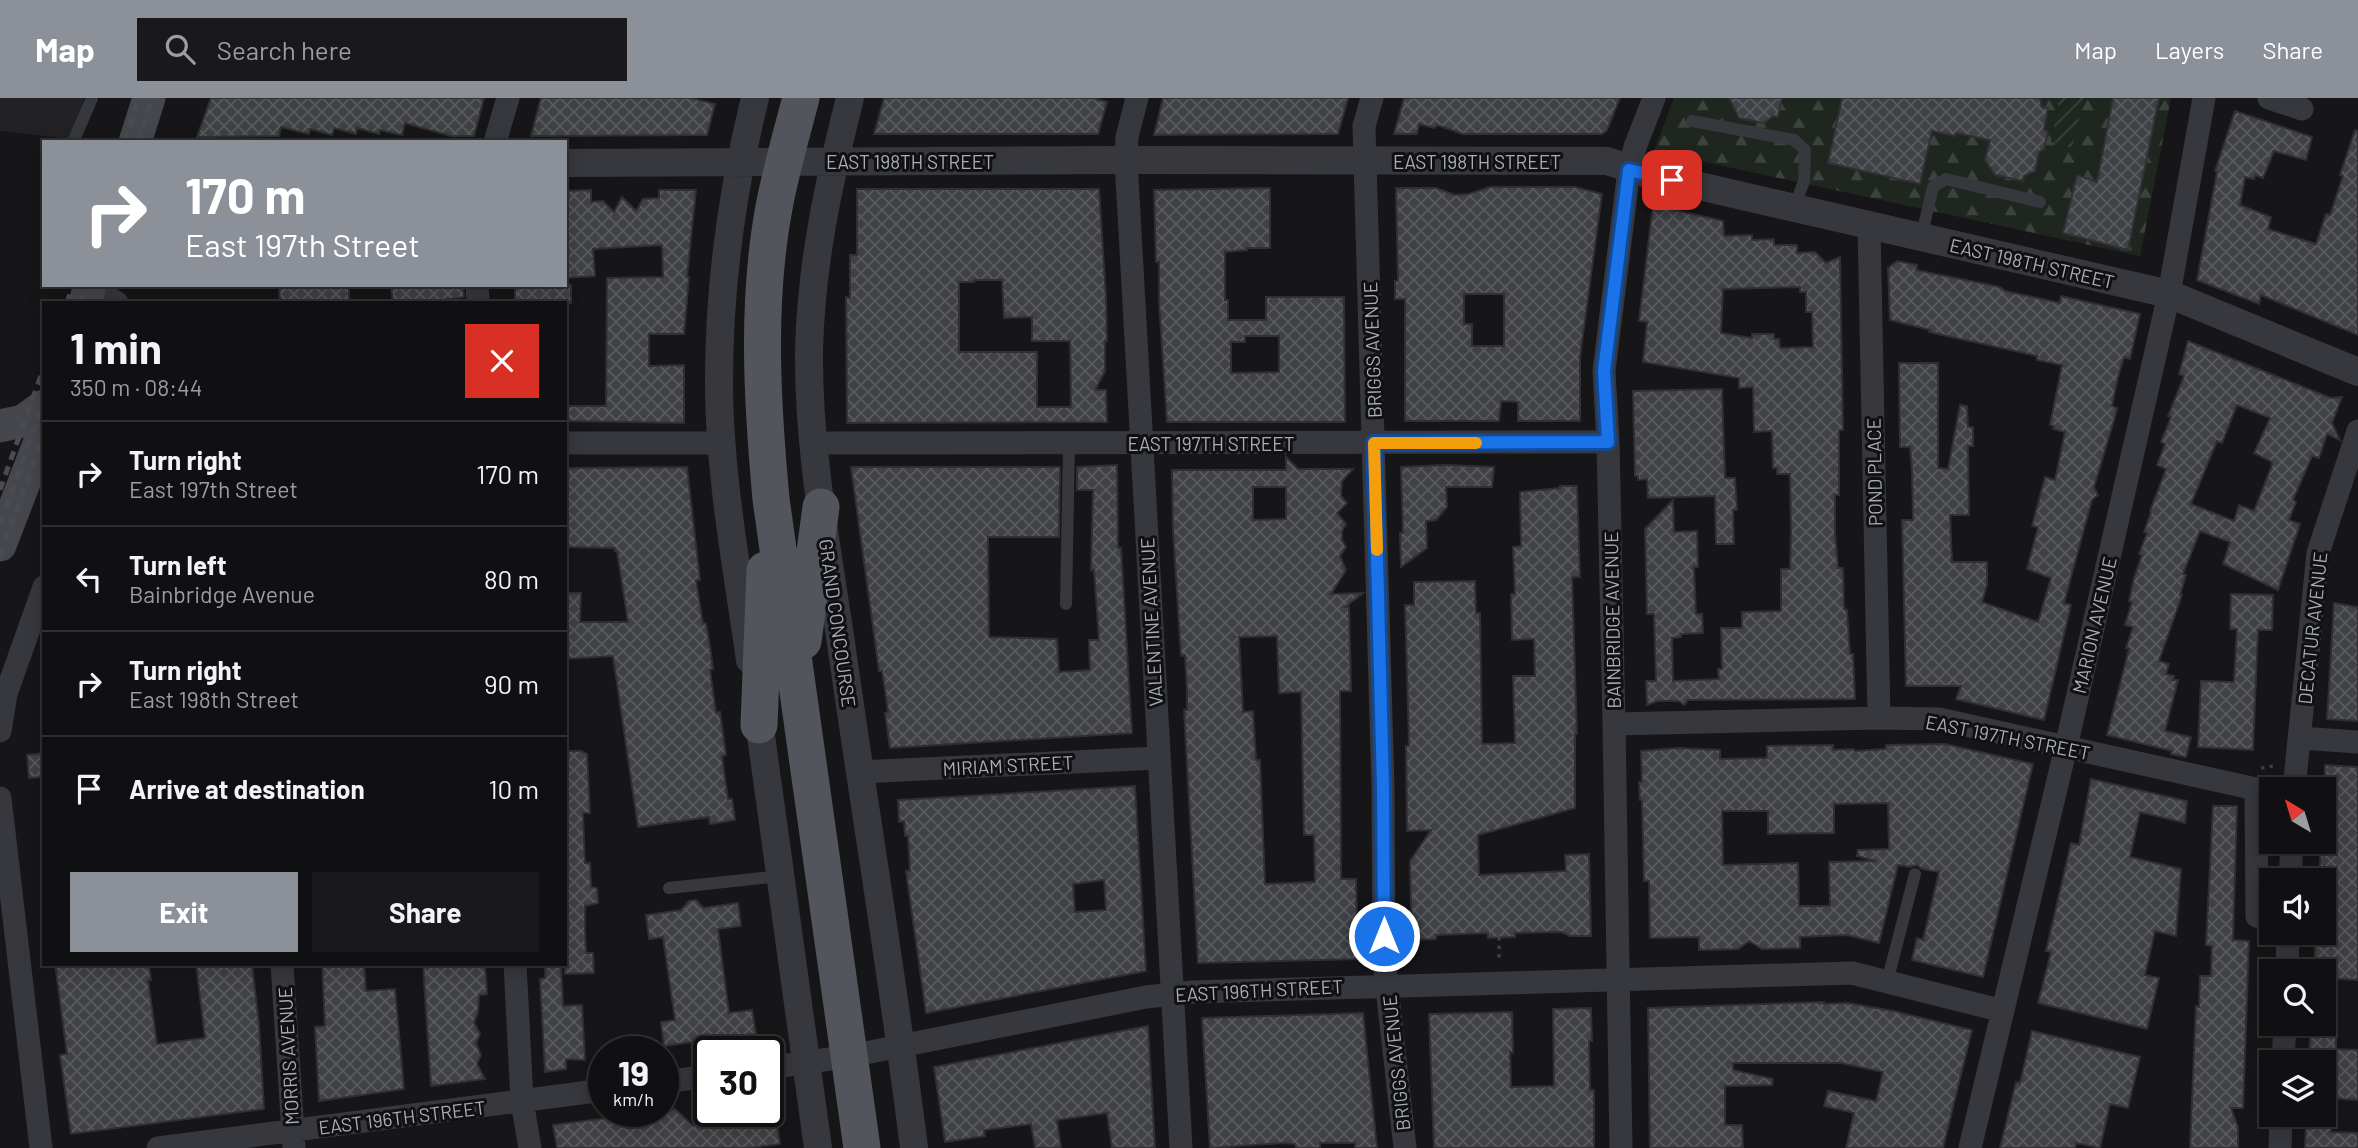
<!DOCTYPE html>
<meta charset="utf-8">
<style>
:root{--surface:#101012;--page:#19191b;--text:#f1f3f6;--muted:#9c9d9f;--line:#303032;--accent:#8c9099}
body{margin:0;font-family:Barlow,sans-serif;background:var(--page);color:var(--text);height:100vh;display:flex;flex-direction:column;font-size:26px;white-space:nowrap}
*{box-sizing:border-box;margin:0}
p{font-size:23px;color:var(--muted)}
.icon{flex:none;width:38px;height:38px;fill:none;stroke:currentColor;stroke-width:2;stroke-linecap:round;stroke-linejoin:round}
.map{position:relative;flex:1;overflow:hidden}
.sheet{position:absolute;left:42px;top:203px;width:525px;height:665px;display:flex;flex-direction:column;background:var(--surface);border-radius:0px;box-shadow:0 4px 18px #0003,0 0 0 2px var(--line)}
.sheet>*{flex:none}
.banner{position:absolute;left:42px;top:42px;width:525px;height:147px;border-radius:0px;box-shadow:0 4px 18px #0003,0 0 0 2px var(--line);background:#8c9099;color:#fff;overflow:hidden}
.needle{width:46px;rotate:322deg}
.tools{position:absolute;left:2259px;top:679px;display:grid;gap:14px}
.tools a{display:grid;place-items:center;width:77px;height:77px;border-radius:0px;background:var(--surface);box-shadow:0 4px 18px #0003,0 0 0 2px var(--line);font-size:35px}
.speed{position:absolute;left:588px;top:938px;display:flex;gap:14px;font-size:35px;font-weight:700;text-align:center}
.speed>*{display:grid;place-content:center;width:91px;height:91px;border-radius:50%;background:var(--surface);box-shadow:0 4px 18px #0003,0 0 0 2px var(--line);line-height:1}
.speed small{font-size:18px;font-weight:400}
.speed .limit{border:4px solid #111;border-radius:10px;background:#fff;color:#111}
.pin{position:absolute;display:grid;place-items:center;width:60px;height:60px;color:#fff;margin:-30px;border-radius:14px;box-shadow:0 4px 10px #0006}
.me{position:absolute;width:77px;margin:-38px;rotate:0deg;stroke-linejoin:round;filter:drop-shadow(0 0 5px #0008)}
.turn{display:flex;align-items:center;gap:24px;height:147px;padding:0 28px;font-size:32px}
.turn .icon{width:91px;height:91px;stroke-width:2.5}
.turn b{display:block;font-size:49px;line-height:60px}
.round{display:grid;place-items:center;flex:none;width:74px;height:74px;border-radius:0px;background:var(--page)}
.overview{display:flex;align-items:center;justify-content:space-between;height:119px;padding:0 28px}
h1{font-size:42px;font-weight:700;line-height:52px}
.cta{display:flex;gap:14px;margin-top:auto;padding:14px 28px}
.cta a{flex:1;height:80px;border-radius:0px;background:var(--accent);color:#fff;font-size:28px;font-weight:700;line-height:80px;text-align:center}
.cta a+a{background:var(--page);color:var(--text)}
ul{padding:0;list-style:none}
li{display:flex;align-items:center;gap:21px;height:105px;padding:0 28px;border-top:2px solid var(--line)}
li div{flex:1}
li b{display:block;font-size:26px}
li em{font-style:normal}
header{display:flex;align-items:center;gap:42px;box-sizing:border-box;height:98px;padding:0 35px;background:var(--accent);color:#fff}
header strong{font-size:33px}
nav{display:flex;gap:38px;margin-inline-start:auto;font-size:24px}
.search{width:490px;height:63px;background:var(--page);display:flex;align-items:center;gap:18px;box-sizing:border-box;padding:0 24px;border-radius:0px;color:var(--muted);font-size:26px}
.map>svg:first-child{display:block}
.built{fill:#222225}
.forest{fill:url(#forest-firs)}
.garden{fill:url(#garden-furrows)}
.building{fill:url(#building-cross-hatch);stroke:#303034;stroke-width:2;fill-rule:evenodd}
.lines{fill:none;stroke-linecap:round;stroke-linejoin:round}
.path{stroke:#3d3f44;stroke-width:3.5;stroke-dasharray:3.5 5;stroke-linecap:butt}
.service{stroke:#37383d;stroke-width:12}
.minor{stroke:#37383d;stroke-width:23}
.tertiary{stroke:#37383d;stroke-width:28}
.secondary{stroke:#45474d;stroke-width:33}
.primary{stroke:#53555c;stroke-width:37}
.rail{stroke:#4a4c52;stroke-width:5;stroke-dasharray:9 7;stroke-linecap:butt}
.route-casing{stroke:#114b97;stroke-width:18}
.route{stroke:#1a73e8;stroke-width:12}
.slow{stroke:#f59e0b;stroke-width:12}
.labels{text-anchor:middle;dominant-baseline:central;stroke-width:6;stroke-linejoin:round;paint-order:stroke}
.street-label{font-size:19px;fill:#a8adb8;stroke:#111113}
</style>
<header>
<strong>Map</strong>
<div class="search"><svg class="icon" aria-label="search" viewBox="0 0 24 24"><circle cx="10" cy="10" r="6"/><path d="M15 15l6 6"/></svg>Search here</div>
<nav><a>Map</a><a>Layers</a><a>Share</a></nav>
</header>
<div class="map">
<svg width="2358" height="1050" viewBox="0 0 2358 1050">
<defs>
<pattern id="forest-firs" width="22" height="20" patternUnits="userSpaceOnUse" patternTransform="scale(1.75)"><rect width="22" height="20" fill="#1e261f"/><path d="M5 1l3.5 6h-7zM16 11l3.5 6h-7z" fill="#3c433d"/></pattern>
<pattern id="garden-furrows" width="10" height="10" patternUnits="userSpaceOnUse" patternTransform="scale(1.75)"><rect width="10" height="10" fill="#1e261f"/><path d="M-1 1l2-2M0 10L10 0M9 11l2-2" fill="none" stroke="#3c433d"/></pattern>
<pattern id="building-cross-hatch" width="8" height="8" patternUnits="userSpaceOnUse" patternTransform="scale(1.75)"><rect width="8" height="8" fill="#404145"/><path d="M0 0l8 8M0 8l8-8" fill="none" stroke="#595a5e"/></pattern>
</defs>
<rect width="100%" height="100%" fill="#161618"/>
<path class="built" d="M0 0H84L72 41 0 33Z"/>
<path class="forest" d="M1674 0H2171L2140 158 1654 53Z"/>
<path class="garden" d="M2054 0H2084L2072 50 2051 44 2059 8Z"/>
<path class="building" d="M211 0H484L474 38H451L405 25 402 37 380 32 379 36 357 30 356 36 334 30 332 37 310 31 309 36 281 29 279 38 197 39Z
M541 0H691L715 6 707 37 531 38Z
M884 0H1092L1107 4 1098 36H874Z
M1163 0H1348L1338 36 1154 37Z
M1404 0H1620L1607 32 1602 36H1463L1437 27 1435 30 1419 26 1417 36H1394Z
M1729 0H1782L1778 19 1773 18 1764 25 1739 20Z
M1842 0H2040L2042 9 2048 10 2044 31 2048 34 2044 51 2039 54 2035 73 2024 78 2023 83 1995 77 1985 62 1990 42 1956 35 1955 38 1932 33 1920 86 1828 65Z
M2113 0H2159L2128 152 2063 135 2077 77 2097 84Z
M2235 13 2312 39 2306 62 2274 53 2263 80 2255 77 2254 81 2245 79 2240 107 2271 119 2268 131 2316 146 2326 116 2330 117 2343 78 2340 77 2355 32 2358 33V237L2261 197 2259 206 2197 182 2217 74 2215 73Z
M1490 89H1575L1602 96 1580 259V323H1518V304L1501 303 1499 323H1405V201H1395V183H1398L1396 90H1436L1455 97 1469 96ZM1464 196H1504V248H1472V226H1464Z
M1270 90V150H1247V152L1225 154V202H1228V222H1266V199H1344L1345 324H1167L1159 203V164H1156L1154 92ZM1245 238H1279V274L1231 275V244H1245Z
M857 91H1099L1106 199 1107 243H1105V273L1095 292H1106L1107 324 847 325 846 199 850 200V157H857ZM974 182H1002L1004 220 1032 219V243H1070L1071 309H1037V254H959V184H974Z
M591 92V104L603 103 614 114 622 99 636 113 643 101 659 100V92H696L687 179H689L684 236H649V268L684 267V325L565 323V308H606L607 180 663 179 662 147 593 151 595 178 565 180V93Z
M1653 107 1723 123 1724 138 1752 137V142L1774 141V147H1797V155L1815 154 1826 165 1840 159 1843 332H1839V397H1835V434L1838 470H1843L1844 511 1847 512 1850 556H1853L1855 601 1688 602 1684 607 1679 603H1658L1647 607 1646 583H1656L1654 516H1647L1645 431 1673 402 1674 434 1697 433 1698 469H1694L1696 516H1702L1703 535 1681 536V539L1672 540 1673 583 1719 581 1718 571H1722L1721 530H1742V514L1781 513V471H1790L1791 435 1790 376H1777V370H1773L1772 333 1754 334 1753 289 1739 290V280L1643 264 1647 224 1639 223ZM1800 189V194H1806V214H1812L1813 249 1780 250 1779 241H1774V236H1752V240L1721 235 1723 191Z
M1897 163 1917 167 1916 172 2000 189 2005 193 2060 205 2061 198 2140 216 2130 261 2124 259 2118 279 2112 308 2117 310 2115 319 2094 389 2098 397 2092 402 2064 505 2071 507 2044 622 1956 601 1961 588H1906L1902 422H1913L1912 372 1910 349H1900L1899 265H1938V370L1948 371 1960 307 1967 308 1968 329H1973V348H1968L1969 417H1950L1952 464H1987V487L1982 504 2038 524 2051 480 2027 471 2038 429 2032 428 2045 379 2055 382 2065 334 2053 331 2054 328 2050 327 2062 267 2037 262V258L1929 234 1930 232 1890 222 1888 170Z
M279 187H349V205H280Z
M415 187H463L464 199 421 205H393L391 190Z
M515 187H571V205H515Z
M2188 243 2331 300 2342 299 2332 325 2340 342 2327 336 2319 360 2312 358 2293 402 2296 404 2289 422 2300 426 2278 492 2223 466 2230 444 2200 433 2183 476 2186 477 2180 497H2182L2159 563 2169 566 2166 576 2174 578 2173 582H2178L2165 633 2191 639 2186 659 2171 656 2172 653 2107 637 2129 551 2126 550 2133 529 2125 527 2132 504 2129 503 2134 480 2142 457 2139 456 2147 435 2144 434 2151 414 2150 413 2166 371 2157 367 2165 346 2161 344 2171 319 2168 318 2184 278 2179 276ZM2237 307 2270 320 2254 355 2272 364V367L2254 413 2239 407 2234 423 2191 406 2217 343 2222 345Z
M1722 291 1725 380H1735L1737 412H1733L1734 446H1716L1715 398 1648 400 1647 381 1638 382V378H1635L1633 293Z
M1286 359 1298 371H1353L1342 383 1341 398 1347 405 1337 415 1346 426 1342 433V442L1346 449 1340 458 1346 472 1331 496 1363 495 1345 509H1349L1351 593H1340L1341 781H1356L1358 861 1198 865 1184 612H1187V591L1185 557 1181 558 1173 432 1172 372H1286ZM1253 389H1286V421L1253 422ZM1277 538 1279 595 1301 594 1304 737H1314L1315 784 1265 786 1260 662H1256L1253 613 1243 614 1239 539Z
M1117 367 1118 450H1121L1132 635 890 650 885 615 888 614 885 592 882 573H879L851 369H1060L1059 439H988L989 539 1057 541 1059 574 1090 572 1089 542H1099L1094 472H1091L1093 392H1077V369Z
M1446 367 1494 369 1492 389H1446L1447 409 1436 422 1426 423 1427 450 1401 469 1400 435H1403L1401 369Z
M687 369 700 482H696L703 526 706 525 710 549 713 571 710 572 716 615 720 614 726 657 722 658 725 681 728 701H732L735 722 710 726 709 719 638 729 613 558 565 561V495H581L580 524H628L617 453H615V450L565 449V370Z
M1560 388H1577L1580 479H1572L1577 636H1575V710L1478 737 1479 777 1566 773 1565 757 1589 756 1591 838H1570L1562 834 1515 835V839L1488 840V835L1436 837V841L1412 842 1410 763 1431 732 1407 733 1406 648H1409L1405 507H1414V484L1475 483 1476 515H1480L1482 646 1515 645 1513 578H1535L1534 541 1512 542 1511 496H1515L1513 449 1521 448 1520 394 1560 390Z
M2231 496 2273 497 2272 532H2258L2253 652 2198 649 2201 583 2234 584 2237 531H2230Z
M2334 505 2358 509V623L2327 621Z
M1945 646 2033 666 1983 879 1912 862 1917 840 1923 842 1939 774 1922 771 1917 767 1910 769 1898 767 1879 845 1847 837 1820 838 1800 839V850L1762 851 1749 843 1738 851 1699 852V839L1650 840 1649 783H1644L1642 702H1640L1639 684H1642L1641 653 1678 650 1720 652V661L1767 660V648L1833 647V652L1853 651 1855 653 1886 651V647ZM1888 705 1889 751 1858 752 1857 758 1876 763 1829 764 1830 808H1799L1798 765 1723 767 1722 713H1768V736L1834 735V706Z
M565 653H581L587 656 590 715H583L585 765H590L591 789 597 790 598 805 585 808V831L586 855H593L594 875 565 876Z
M44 655V679L29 680 27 657Z
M2325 667 2358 669V882L2324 880V873H2314L2316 835H2324V782H2319L2321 744H2324Z
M2091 681 2187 703 2185 725 2140 714 2130 759 2181 771 2176 838 2155 833 2145 877 2159 880 2147 931 2038 905 2051 854 2046 853 2071 745 2079 747Z
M1135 688 1146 873 926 915 906 773H910L908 738H905L904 723 899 724 898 702ZM1104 782 1106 812 1075 814 1073 786Z
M2213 708H2237L2233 842 2249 843 2243 1010H2231L2238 1029V1050H2190L2196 908 2199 909 2200 878H2211L2212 848 2206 847Z
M696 802 703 810 738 805 741 828 718 831 729 915 752 912 756 936 725 940 716 949 710 950 699 943 664 948 661 924 675 922 663 839 649 841 646 817 681 812 689 803Z
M55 866H149L151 882H148L157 946 205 940 196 866H252L259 927 264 1011 71 1036 60 957 67 956Z
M322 866H364L366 893 395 891 404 991 319 1003 315 929 325 928Z
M423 866H485L487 896 479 897 478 915 474 924 480 936 476 945 481 957 477 966 485 981 431 988Z
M545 866H561L563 908 582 907 585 962 566 961V971L545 974 540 881 545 880Z
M1824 904V906L1848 905 1893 913 1972 932 1943 1050H1846L1854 1015 1824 1008 1828 993 1876 1003 1883 974 1841 965H1733V972L1773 981 1772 987 1725 988V1027H1742L1743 1050H1650L1648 910Z
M1591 910 1592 943H1589L1590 992H1594V1050H1434L1429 916 1512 914 1513 955 1510 954 1511 989 1554 988 1553 911Z
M1363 915 1377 1050H1355V1045H1320V1050H1296L1295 1046 1283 1045 1210 1050 1202 920Z
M1148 928 1155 1050H1112L1107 1015 1057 1022 1061 1050H1035L1031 1026 984 1032 985 1038 945 1044 934 969Z
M2032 933 2140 959 2128 1010 2110 1006 2100 1050 2076 1045 2075 1050H2000L2016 984 2020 985Z
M2310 937 2336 938V951L2358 952V1002L2324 1000V964H2309Z
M675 1011 693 1028 704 1013H775L780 1046 749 1050H557L553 1027Z
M2315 1017H2332L2331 1034 2358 1035V1050H2305L2306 1027H2314Z"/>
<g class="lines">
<path class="path" d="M2261 670 2273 668
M1499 839V861"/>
<path class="service" d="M1692 23 1794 42 1805 52 1804 83 1794 110
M73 44 92 0
M1921 140 1933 89 1946 81 2040 104
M1066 506 1069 346
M669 790 780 778
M1887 884 1915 776"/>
<path class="minor" d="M1137 0 1127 39 1126 62 1181 1050
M1372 0 1364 28 1383 689 1384 863 1405 1050
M2269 0 2302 11
M495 44 508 0
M1869 128 1879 620
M477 187 478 205
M89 191 104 196 117 205
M565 345H722
M814 345 1608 344
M1614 626 1879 620 1939 621 2256 691 2257 818 2272 823
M0 633 6 596 44 489
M2300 640 2358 644
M859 674 1158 660
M2294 691 2318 455 2358 333
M0 700 41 1050
M2290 782 2292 744
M282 866 294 1050
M515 866 522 1003 530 1050
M2287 873 2288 835
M2283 964 2285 926
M768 970 850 958 1146 899 1193 894 1852 875 2003 913
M663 984 709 978
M158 1050 604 992
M1621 1050 1614 626 1608 344 1604 273 1629 72 1635 49 1654 0
M1970 1050 2066 649 2169 196 2204 0
M2280 1050 2281 1017"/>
<path class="tertiary" d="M850 0C829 83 811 166 809 252 808 348 826 444 840 538 864 709 893 879 914 1050
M565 65 1126 62 1607 63 1647 76 2169 196 2358 274
M750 562C737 470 719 376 719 283 719 187 732 93 755 0
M757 609 818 1050"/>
<path class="secondary" d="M135 44 149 0
M85 205 90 187
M0 328 23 323 44 308
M0 447 44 333"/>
<path class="primary" d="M801 0C792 34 782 69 775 104 756 201 762 303 771 401L862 1050
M803 543 821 409
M759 627 765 472"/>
<path class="rail" d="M124 44 139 0
M137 44 153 0
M67 205 73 187
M79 205 86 187
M0 392 44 269
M0 426 44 304
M0 459 44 336"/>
</g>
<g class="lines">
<defs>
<path id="route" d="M1384 838 1383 689 1374 345 1608 344 1604 273 1629 72 1672 82"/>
</defs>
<use href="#route" class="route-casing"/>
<use href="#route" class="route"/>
<path class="slow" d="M1377 452 1374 345H1476"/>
</g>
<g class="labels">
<g class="street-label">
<text x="910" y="63">EAST 198TH STREET</text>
<text x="1477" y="63">EAST 198TH STREET</text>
<text transform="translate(2032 165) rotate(13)">EAST 198TH STREET</text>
<text transform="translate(1372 252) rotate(-92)">BRIGGS AVENUE</text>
<text x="1211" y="345">EAST 197TH STREET</text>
<text transform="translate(1874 374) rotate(-91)">POND PLACE</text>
<text transform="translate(1612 522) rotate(-91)">BAINBRIDGE AVENUE</text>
<text transform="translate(1151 524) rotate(-93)">VALENTINE AVENUE</text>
<text transform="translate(838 525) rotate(82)">GRAND CONCOURSE</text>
<text transform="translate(2094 527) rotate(-77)">MARION AVENUE</text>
<text transform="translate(2312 530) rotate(-84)">DECATUR AVENUE</text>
<text transform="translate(2008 639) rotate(11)">EAST 197TH STREET</text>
<text transform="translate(1008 667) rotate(-3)">MIRIAM STREET</text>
<text transform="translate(1259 892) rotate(-3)">EAST 196TH STREET</text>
<text transform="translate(288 958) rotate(-93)">MORRIS AVENUE</text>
<text transform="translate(1396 965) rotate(-96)">BRIGGS AVENUE</text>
<text transform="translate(402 1019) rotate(-7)">EAST 196TH STREET</text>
</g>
</g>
</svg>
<div class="tools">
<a><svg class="needle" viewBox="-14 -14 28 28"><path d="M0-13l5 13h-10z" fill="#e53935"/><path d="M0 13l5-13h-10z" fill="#9c9d9f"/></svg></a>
<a><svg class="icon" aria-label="sound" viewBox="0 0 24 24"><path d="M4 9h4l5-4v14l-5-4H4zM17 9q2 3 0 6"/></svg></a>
<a><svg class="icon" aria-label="search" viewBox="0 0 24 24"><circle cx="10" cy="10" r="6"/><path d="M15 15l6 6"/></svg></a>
<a><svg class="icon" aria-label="layers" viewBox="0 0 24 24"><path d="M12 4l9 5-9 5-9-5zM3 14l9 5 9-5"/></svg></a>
</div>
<div class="speed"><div>19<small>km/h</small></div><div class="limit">30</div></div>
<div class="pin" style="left:1672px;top:82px;background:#d93025"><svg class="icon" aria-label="arrive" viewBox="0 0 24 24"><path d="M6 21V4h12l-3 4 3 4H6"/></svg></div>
<svg class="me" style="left:1384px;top:838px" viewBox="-20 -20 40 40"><circle r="17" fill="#1a73e8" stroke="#fff" stroke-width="3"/><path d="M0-11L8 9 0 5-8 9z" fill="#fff"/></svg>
<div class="banner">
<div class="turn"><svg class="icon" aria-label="right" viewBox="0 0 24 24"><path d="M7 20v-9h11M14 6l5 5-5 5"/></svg><div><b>170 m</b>East 197th Street</div></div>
</div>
<section class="sheet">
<div class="overview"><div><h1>1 min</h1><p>350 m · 08:44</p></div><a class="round" style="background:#d93025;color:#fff"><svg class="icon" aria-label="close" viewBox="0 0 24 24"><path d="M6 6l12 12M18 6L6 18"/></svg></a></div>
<ul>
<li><svg class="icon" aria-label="right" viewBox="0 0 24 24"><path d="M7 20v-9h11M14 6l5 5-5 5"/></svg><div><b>Turn right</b><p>East 197th Street</p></div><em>170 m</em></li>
<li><svg class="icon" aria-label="left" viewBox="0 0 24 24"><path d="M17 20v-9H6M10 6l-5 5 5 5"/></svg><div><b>Turn left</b><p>Bainbridge Avenue</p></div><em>80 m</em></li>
<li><svg class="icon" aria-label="right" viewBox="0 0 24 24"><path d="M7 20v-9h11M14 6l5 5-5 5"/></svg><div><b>Turn right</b><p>East 198th Street</p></div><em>90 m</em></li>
<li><svg class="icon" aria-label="arrive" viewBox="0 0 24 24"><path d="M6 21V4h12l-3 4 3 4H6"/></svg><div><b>Arrive at destination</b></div><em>10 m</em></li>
</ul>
<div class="cta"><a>Exit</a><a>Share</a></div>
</section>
</div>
